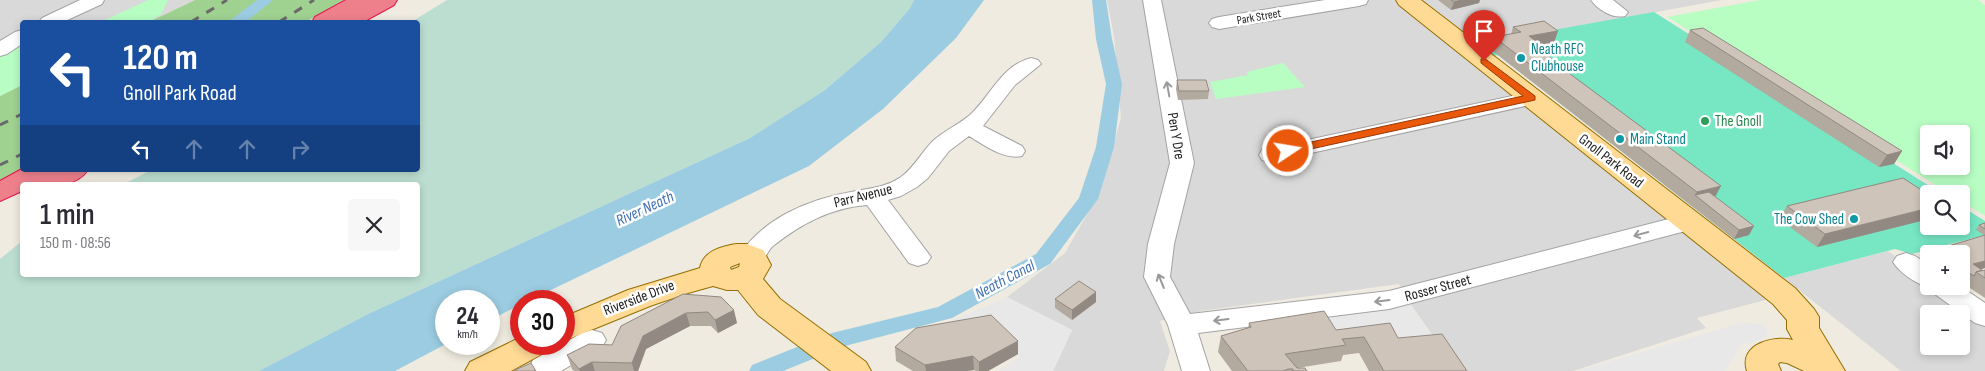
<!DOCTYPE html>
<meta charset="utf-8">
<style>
:root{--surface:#fff;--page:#f7f7f7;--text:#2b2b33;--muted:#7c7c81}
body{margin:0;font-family:"Sofia Sans Condensed",sans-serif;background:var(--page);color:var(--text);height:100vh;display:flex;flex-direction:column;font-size:19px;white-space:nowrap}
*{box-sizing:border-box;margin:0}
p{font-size:16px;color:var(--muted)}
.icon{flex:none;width:28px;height:28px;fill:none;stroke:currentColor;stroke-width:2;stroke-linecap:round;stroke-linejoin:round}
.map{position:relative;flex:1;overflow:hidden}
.drawer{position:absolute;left:20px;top:182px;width:400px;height:95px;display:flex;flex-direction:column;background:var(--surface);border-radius:5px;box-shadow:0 2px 8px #0003}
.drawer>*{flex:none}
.guide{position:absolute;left:20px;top:20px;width:400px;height:152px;border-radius:5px;box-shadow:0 2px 8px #0003;background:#1a4fa0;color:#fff;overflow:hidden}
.buttons{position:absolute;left:1920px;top:125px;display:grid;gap:10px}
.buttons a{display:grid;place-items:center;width:50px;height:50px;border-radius:5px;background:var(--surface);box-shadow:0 2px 8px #0003;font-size:25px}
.speed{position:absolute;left:435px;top:290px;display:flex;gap:10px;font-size:25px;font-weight:700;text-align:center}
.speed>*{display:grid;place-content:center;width:65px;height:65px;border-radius:50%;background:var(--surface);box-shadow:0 2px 8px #0003;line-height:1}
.speed small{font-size:12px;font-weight:400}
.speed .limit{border:8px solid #d22;background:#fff;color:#111}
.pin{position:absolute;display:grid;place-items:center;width:42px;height:42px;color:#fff;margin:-51px -21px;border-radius:50% 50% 50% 0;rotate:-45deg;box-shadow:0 0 5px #0007}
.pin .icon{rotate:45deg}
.me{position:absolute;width:55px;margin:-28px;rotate:78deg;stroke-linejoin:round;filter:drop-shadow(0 0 4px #0008)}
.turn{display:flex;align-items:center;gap:18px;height:105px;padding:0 20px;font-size:22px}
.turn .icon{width:65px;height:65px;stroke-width:2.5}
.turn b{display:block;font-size:35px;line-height:42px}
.lanes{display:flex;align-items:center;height:48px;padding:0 20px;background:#0003;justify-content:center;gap:25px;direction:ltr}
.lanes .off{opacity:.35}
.round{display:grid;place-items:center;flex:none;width:52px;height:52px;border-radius:5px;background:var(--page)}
.headline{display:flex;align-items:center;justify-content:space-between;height:85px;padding:0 20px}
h1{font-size:30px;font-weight:600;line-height:38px}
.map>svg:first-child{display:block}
.residential{fill:#dad9d9;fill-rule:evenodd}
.forest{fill:#9fd291}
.wetland{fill:#bcded1}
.park{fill:#b8fec3;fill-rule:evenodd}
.pitch{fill:#76e6c3}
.parking{fill:#e8e8e8}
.water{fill:#9ccce1}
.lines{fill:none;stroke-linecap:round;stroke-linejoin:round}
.canal{fill:#9ccce1;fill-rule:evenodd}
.minor-casing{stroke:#a3a3a3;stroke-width:2}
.major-casing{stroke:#946f00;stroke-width:2}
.highway-casing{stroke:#e6144b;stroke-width:2}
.minor{fill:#fff;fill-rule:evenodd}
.major{fill:#ffda95;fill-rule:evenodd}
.highway{fill:#ee808c;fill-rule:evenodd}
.rail{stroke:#6a6a6a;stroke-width:3;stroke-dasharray:9 9;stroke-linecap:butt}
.wall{fill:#b2a99f}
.shaded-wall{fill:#918982}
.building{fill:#cfc4b9;stroke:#918982}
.oneway{stroke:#999}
.route{fill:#ea580c;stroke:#983908}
.culture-dot{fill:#0f9aa8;stroke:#fff;stroke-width:2}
.leisure-dot{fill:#2e9e5b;stroke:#fff;stroke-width:2}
.labels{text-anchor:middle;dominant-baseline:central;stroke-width:5;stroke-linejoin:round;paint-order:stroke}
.far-street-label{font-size:12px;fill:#1c1c1c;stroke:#fff}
.culture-label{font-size:15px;fill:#0d838f;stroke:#fff;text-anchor:start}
.leisure-label{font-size:15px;fill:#27864d;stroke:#fff;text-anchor:start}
.street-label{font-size:15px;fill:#1c1c1c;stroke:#fff}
.water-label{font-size:16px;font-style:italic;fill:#4171b3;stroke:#fff}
</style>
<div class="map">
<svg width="1985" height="371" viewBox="0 0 1985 371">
<rect width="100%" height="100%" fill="#efebe0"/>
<path class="residential" d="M0 0H195L149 22H22V85L0 96Z
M1107 0H1395L1769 299 1697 318 1706 328 1573 371H1458L1409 302 1399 284 1201 311 1160 321 1170 351 1164 371H1053L1072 330 1007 297 1065 253 1100 191 1121 118 1114 36Z
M1423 0H1722L1480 44Z
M1888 251 1929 280V286L1985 320V371H1901L1784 278ZM1929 314H1961V346H1929Z"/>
<path class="forest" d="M195 0H344L306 22H149Z
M22 85V170L0 187V96Z"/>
<path class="wetland" d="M447 0H914L910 8 881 42 825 90 750 138 368 314 259 371H0V259L22 241V275H418V185H122L151 170H418V22H411Z"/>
<path class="park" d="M148 0H168L161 14 149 22H101Z
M1760 0H1978L1985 5V216L1961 201V194H1950L1667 17ZM1929 134H1961V166H1929Z
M22 38V85L0 96V51Z
M1283 63 1305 87 1216 99 1210 82 1248 75 1247 72Z"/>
<path class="pitch" d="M1654 12 1942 194H1929V226H1961V206L1985 221V235L1912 254 1895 249 1784 278 1498 55 1493 56 1485 50 1509 45 1503 39Z"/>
<path class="parking" d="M1007 297 1072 330 1053 371H999L1020 357 991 329 947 323Z
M1408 302 1442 350 1332 347 1313 315Z
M1742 323 1764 324 1769 334 1760 340 1741 345 1725 371H1577Z"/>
<path class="water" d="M914 0H984L956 38 883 109 809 166 528 301H521V304L489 321V301H446V344L395 371H259L368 314 750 138 825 90 881 42 910 8Z"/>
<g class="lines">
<path class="canal" d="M257 0H273L246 22H230L232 19Z
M1092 0H1106L1112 39 1122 84 1114 147 1098 199 1050 264 952 318 845 346 783 371H749L752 365 832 333 938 307 1036 254 1079 198 1096 147 1106 84 1096 39Z"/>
<defs>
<path id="minor" d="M80 0H104L102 4 63 22H39L42 18Z
M1143 0H1161L1194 163 1174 244 1170 277 1190 314 1389 291 1688 214 1697 216 1700 222 1697 228 1389 309 1198 333 1210 371H1182L1168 325 1144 277 1148 244 1170 163Z
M1325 0H1368L1366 4 1359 6 1219 29 1212 27 1209 23 1212 19 1219 17Z
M1591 0H1613L1628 12 1625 16C1613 19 1598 10 1591 0Z
M22 30V44L7 54 0 56V41L15 32Z
M1031 58 1038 60 1041 64 1015 85 983 126 1022 146 1025 151 1022 156C1004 160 984 145 969 136L949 151 928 178 917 187 901 196 888 200 931 257 927 263 918 266 909 263 867 205C830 208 801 224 773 246 768 250 766 258 761 262 756 266 749 264 743 262L739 256C762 219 809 199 851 192 869 188 885 188 901 177 915 167 922 151 934 140 945 130 960 124 971 114 991 95 1002 65 1031 58Z
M1531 92 1539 93 1542 98 1539 103 1270 162 1262 160 1259 155 1262 150 1270 148Z
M1906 253 1915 256 1929 265V286H1960L1985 303V326L1975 323 1932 292 1928 287C1915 283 1900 273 1893 262L1897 256Z
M592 330 602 333 606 340 602 347 561 371H530L529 368 533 360 582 333Z"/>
<path id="major" d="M1396 0H1421L1795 288 1814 309 1819 317V328L1845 371H1804L1787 363 1780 362 1778 364 1781 371H1747C1738 344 1774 335 1793 340L1787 329V320L1773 304 1399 5Z
M737 244H747L763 250 771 265 763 279 780 299 866 362 871 371H831L758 315 738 290H727L713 286 688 293 650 306 564 341V317L628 290 700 268C703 251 722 246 737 244ZM740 263 739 267 731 270 730 267Z
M521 337V344H551L546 352 511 371H465L470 362Z"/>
<path id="highway" d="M346 0H397L394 5 363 22H312L315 17Z
M22 169V170H88C73 191 44 185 22 185V191L0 201V181Z"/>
</defs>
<use href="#minor" class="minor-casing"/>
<use href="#major" class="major-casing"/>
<use href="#highway" class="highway-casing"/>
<use href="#minor" class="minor"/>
<use href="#major" class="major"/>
<use href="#highway" class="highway"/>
<path class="rail" d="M191 22 227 0
M279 22 314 0
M0 125 22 114
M0 165 22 154"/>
</g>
<path class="wall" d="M1438 0H1480L1479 3 1451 10Z
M1513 27 1554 43 1542 45 1548 50 1547 53 1554 62 1715 197 1749 235 1734 239 1490 49 1494 37 1511 34Z
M1690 30 1902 151 1894 164 1879 167 1685 42Z
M1177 80 1209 91 1208 99 1178 100 1176 89Z
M1929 195V219L1817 247 1779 219 1787 206Z
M1985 223V235H1984L1976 230 1979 225Z
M1985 235V268L1981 269 1982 270H1985V298L1961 282V254H1932L1935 250Z
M721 297 737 323 718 333 711 326H690L646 349 638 371H574L572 369 567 355 612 345Z
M1055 299 1096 302 1072 320 1055 308Z
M1249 323 1336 330 1398 338 1467 371H1369L1359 353 1343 355 1341 361 1297 368 1307 371H1232L1218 352 1221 336 1248 328Z
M895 347 1018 354 988 371H975L974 370 967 371H913L896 361Z"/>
<path class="shaded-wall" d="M1462 0H1480L1479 3 1451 10 1454 2Z
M1558 31 1554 43 1525 48 1529 36Z
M1902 151 1894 164 1879 167 1887 155Z
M1721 186 1714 199 1695 195 1697 192Z
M1929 208V219L1817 247 1825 234Z
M1754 226 1749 235 1734 239 1739 230Z
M1985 261V268L1969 273 1973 264Z
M1096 292V302L1072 320V310Z
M734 310 737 323 718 333 715 320Z
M686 313 690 326 646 349 638 371H634L632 363 643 336Z
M1018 341V354L988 371H979V362Z
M973 356 974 370 967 371H926L925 365Z
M592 362 595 371H580L579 369Z"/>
<path class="building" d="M1451 0H1462L1454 2Z
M1544 21 1558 31 1529 36 1548 50 1545 51 1554 62 1721 186 1697 192 1494 37 1521 32 1513 27Z
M1703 28 1902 151 1887 155 1690 30Z
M1177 80H1206L1209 91H1179Z
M1903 178 1929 195V208L1825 234 1787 206Z
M1709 192 1754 226 1739 230 1695 195Z
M1985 223V229L1979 225Z
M1985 235V261L1973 264 1982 270 1976 272 1974 276 1961 268V254H1940L1935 250Z
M1985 270V278L1976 272Z
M1079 281 1096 292 1072 310 1055 299Z
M683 294 721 297 734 310 715 320 708 312 686 313 643 336 632 363 592 362 579 369 567 355 589 344 612 345 621 326Z
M1324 311 1336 330 1390 323 1398 338 1442 334 1467 371H1384L1364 337 1342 339 1346 345 1285 354 1297 368H1305L1307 371H1293V369H1288L1283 371H1248L1221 336 1251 327 1249 323Z
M991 315 1018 341 979 362 973 356 925 365 895 347 916 328Z
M531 363 536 371H513Z"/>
<defs><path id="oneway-shaft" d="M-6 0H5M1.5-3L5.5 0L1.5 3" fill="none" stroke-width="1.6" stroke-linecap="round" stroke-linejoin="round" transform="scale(1.25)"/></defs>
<g class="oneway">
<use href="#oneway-shaft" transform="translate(1168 89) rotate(-100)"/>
<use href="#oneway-shaft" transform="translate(1641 234) rotate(165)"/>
<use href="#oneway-shaft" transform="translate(1161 281) rotate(-112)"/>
<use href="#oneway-shaft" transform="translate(1382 301) rotate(173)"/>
<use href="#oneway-shaft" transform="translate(1221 320) rotate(173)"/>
</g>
<path class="route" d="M1484 58 1535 96V100L1288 154 1283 151 1288 147 1523 96 1481 63V59Z"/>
<g class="culture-dot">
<circle cx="1521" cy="58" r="5"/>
<circle cx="1620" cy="139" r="5"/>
<circle cx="1854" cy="219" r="5"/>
</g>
<circle class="leisure-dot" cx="1705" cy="121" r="5"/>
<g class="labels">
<g class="far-street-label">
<text transform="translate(1259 17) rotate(-10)">Park Street</text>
</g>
<g class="culture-label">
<text x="1531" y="49">Neath RFC<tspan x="1531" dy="17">Clubhouse</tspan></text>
<text x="1630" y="139">Main Stand</text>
<text x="1844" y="219" text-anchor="end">The Cow Shed</text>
</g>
<g class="leisure-label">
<text x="1715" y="121">The Gnoll</text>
</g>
<g class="street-label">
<text transform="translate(1176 136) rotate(81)">Pen Y Dre</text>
<text transform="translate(1611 161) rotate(38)">Gnoll Park Road</text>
<text transform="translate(863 196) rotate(-14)">Parr Avenue</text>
<text transform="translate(1438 288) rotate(-15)">Rosser Street</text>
<text transform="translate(639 298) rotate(-21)">Riverside Drive</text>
</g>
<g class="water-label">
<text transform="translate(645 209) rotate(-25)">River Neath</text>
<text transform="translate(1005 280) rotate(-28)">Neath Canal</text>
</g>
</g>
</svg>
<div class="buttons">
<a><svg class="icon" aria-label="sound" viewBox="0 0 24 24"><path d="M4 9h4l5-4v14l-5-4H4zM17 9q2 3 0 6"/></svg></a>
<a><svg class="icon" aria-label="search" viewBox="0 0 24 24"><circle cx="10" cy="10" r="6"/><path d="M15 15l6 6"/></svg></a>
<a>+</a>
<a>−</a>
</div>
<div class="speed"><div>24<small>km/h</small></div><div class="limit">30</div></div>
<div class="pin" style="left:1484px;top:61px;background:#d93025"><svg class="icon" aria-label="arrive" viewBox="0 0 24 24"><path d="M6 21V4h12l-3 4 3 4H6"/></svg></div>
<svg class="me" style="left:1288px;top:151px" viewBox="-20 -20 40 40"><circle r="17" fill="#ea580c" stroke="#fff" stroke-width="3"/><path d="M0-11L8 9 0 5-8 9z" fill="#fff"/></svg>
<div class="guide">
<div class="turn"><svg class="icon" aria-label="left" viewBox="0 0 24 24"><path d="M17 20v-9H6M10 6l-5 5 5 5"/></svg><div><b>120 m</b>Gnoll Park Road</div></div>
<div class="lanes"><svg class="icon" aria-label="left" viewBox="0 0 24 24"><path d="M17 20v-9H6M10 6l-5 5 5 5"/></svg><svg class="icon off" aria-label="ahead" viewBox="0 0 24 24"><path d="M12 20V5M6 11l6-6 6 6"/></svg><svg class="icon off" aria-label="ahead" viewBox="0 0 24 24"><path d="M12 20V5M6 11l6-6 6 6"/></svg><svg class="icon off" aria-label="right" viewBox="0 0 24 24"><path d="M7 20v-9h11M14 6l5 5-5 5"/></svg></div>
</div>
<section class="drawer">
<div class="headline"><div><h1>1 min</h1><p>150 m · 08:56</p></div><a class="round"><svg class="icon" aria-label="close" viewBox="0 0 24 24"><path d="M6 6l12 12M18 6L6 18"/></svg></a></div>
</section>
</div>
